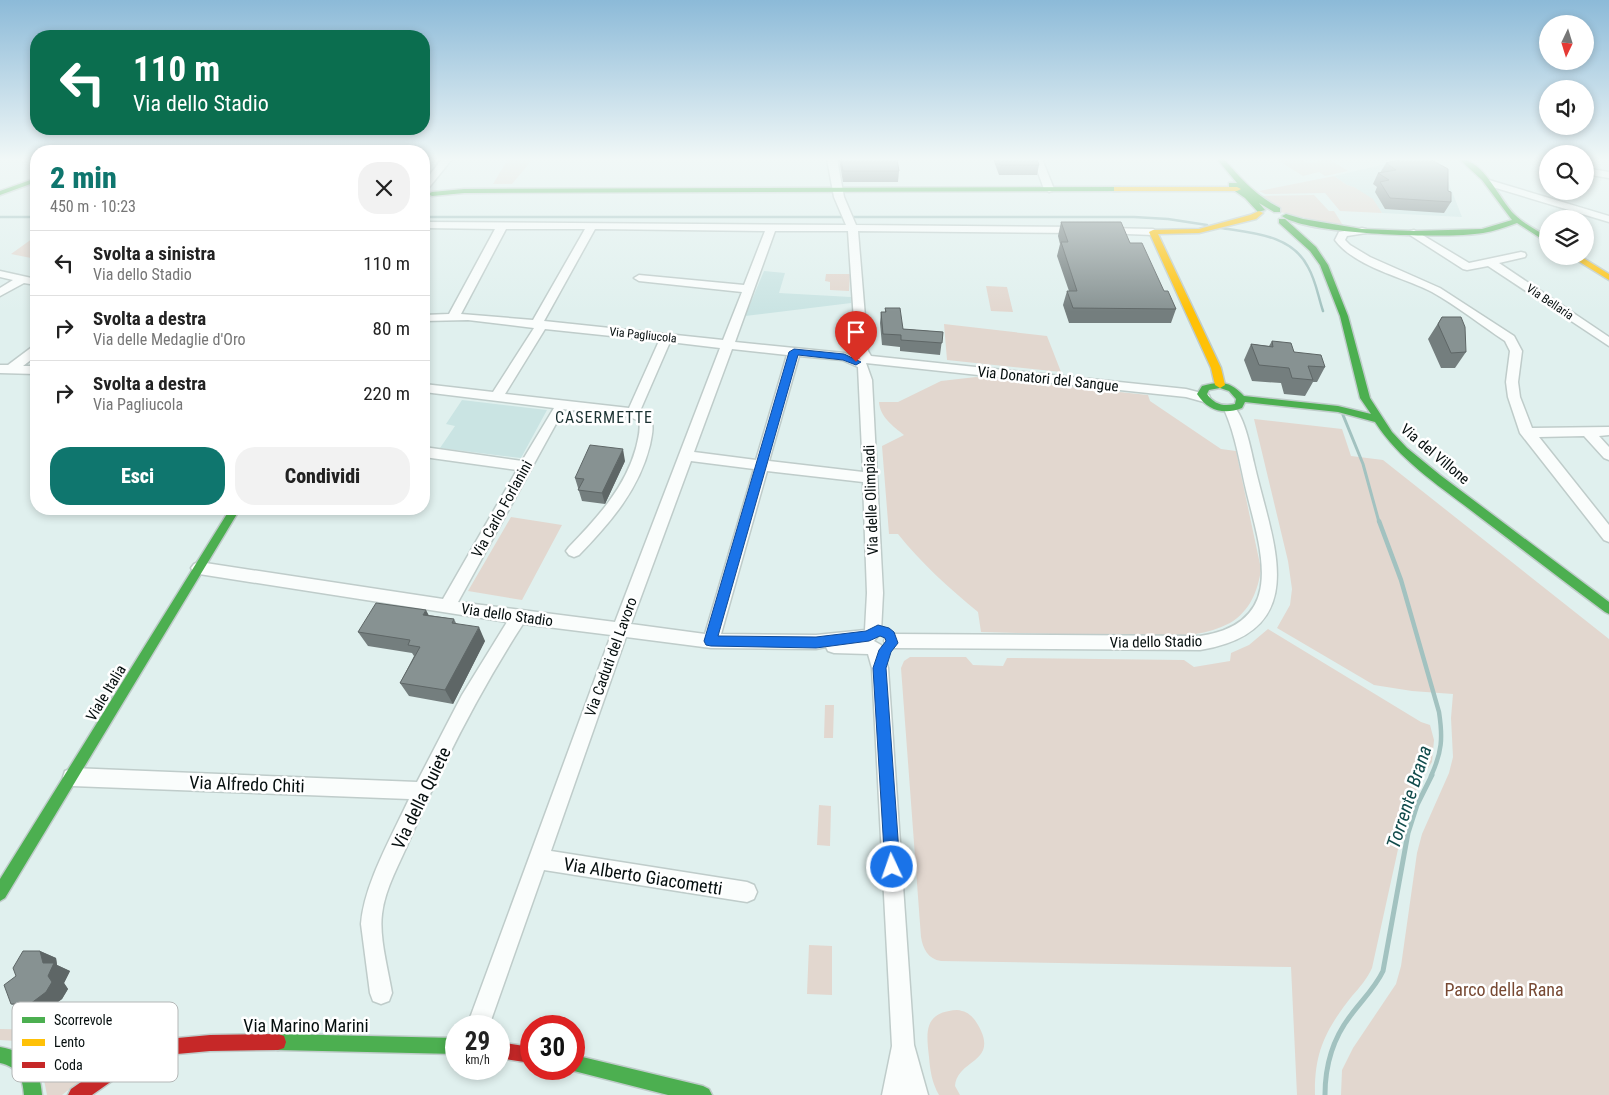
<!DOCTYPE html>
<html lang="it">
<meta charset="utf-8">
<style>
:root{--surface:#fff;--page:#f2f2f2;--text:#222;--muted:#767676;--line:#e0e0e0;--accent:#0f766e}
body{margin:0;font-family:"Roboto Condensed",sans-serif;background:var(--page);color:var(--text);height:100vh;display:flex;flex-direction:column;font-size:19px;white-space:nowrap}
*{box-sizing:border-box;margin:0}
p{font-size:16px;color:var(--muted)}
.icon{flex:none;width:28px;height:28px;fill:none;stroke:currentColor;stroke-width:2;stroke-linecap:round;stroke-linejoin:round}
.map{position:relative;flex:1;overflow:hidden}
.sheet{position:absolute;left:30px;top:145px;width:400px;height:370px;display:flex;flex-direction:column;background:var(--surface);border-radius:20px;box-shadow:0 2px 8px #0003}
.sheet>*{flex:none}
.hud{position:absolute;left:30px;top:30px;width:400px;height:105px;border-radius:20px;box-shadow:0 2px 8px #0003;background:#0b6e4f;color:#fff;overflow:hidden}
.needle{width:32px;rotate:184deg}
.controls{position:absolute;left:1539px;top:15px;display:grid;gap:10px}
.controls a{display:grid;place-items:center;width:55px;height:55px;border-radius:50%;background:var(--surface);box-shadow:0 2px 8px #0003;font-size:25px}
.speed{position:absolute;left:445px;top:1015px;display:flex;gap:10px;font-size:25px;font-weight:700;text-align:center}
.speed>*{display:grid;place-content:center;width:65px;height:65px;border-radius:50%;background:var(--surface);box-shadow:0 2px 8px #0003;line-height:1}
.speed small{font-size:12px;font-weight:400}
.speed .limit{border:8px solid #d22;background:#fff;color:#111}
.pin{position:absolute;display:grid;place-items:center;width:42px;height:42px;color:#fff;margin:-51px -21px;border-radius:50% 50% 50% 0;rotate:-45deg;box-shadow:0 0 5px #0007}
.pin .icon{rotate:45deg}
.me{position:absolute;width:55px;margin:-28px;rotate:357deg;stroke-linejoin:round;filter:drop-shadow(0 0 4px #0008)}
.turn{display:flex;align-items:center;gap:18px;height:105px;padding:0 20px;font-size:22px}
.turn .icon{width:65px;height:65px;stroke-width:2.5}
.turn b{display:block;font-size:35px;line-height:42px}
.round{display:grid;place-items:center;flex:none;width:52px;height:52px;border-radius:20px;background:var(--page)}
.summary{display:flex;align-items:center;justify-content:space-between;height:85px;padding:0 20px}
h1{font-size:30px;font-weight:800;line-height:38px;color:var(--accent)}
.button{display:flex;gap:10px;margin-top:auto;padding:10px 20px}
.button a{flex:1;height:58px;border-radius:20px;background:var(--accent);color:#fff;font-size:20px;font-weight:800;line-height:58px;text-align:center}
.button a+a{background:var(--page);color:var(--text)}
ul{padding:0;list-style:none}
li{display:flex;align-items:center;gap:15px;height:65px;padding:0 20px;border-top:1px solid var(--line)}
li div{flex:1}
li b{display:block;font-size:19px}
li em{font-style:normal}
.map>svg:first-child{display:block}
.built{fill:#cae4e3}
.green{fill:#e2d7cf}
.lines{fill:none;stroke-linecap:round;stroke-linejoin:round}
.stream-far3{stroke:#a2c2c0;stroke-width:2.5}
.stream-far2{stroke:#a2c2c0;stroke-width:3}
.stream-far1{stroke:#a2c2c0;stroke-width:4.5}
.stream{stroke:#a2c2c0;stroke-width:5}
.street-casing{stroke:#bfccca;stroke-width:3}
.fast-casing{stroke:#bfccca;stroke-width:3}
.slow-casing{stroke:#bfccca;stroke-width:3}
.jam-casing{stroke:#bfccca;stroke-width:3}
.street{fill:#fafdfc;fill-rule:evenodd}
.fast{fill:#4caf50;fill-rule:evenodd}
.slow{fill:#ffc107;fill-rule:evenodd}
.jam{fill:#c62828;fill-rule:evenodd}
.wall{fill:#747e7e}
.shaded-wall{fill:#5e6666}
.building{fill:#879292;stroke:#5e6666}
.route{fill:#1a73e8;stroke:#114b97}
.labels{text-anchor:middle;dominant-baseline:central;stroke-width:5;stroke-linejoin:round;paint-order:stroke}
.far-street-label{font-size:12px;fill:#050e0e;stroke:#fff}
.street-label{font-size:15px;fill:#050e0e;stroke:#fff}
.neighbourhood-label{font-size:16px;letter-spacing:1px;fill:#1b3232;stroke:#fff}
.near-street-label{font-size:18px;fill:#050e0e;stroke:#fff}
.near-park-label{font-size:18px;fill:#774933;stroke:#fff}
.near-water-label{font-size:19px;font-style:italic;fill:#114b4b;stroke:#fff}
.key{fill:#fff;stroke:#b4b7b7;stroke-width:1}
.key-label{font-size:14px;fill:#050e0e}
</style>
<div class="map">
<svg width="1609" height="1095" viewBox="0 0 1609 1095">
<rect width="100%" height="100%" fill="#e0f0ee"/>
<path class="built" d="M1394 162 1442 166 1462 217 1382 213 1375 204 1354 187 1347 185 1334 176Z
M764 271 785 273 779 293 851 297V303L745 316Z
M462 400 547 410 521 458 440 448 455 426 446 424Z"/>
<path class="green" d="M508 159 532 160 512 184H493Z
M1289 159H1300L1308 163 1329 159 1348 171 1325 176 1319 172 1303 176 1279 161Z
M1334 176 1347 185 1354 187 1373 199 1382 213 1340 211 1325 193 1265 194 1259 191Z
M1314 195 1329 211H1334L1344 227 1276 211 1258 196Z
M36 236V259L11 254Z
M826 274H850L849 291 830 290V282L825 281Z
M986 286 1007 287 1013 312 991 311Z
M944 324 1047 336 1061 372 947 360Z
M976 377 1148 395 1150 401 1221 449 1236 451 1261 569C1258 591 1250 611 1230 623 1193 643 1135 636 1095 635 1057 634 1019 633 981 632L978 612C949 588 921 563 898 534H889L882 446 904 435C893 426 880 417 879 402H898L941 381Z
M1254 419 1342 429 1351 456 1383 460 1609 639V1095H1341L1342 1070 1353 1048 1396 984 1401 966 1417 853 1422 834 1449 773 1453 757 1451 718 1453 694 1412 691 1374 685 1277 628 1290 605 1292 589 1288 561Z
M511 517 562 525 522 600 468 591Z
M1268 629 1421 722 1430 725 1434 740 1432 762 1420 780 1404 822 1372 968C1367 979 1360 987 1352 996 1326 1029 1314 1052 1315 1095H1297L1291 967 941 961C928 959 923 949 921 937L901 668 904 661 910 657H966L973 665 1003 666 1007 658 1184 660 1194 667 1230 661 1231 653 1249 645Z
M825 705H834L833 738H824Z
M819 805 831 806 830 846 817 845Z
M809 945 832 946V995L807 994Z
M957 1010C967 1011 973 1016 978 1025 1000 1063 957 1059 955 1086L960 1095H939C932 1083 930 1070 929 1057 926 1031 924 1012 957 1010Z
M0 1029 100 1031 96 1039 38 1048 15 1041 0 1040Z
M98 1067 62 1095H47L42 1070Z"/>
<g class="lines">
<path class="stream-far3" d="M0 217H36
M424 217H1134L1168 219 1207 225
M1221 228C1253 233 1292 235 1308 267 1316 281 1318 296 1323 311"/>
<path class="stream-far2" d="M1343 415 1363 464 1379 522"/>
<path class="stream-far1" d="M1379 521 1401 580 1439 712C1443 738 1442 752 1431 776"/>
<path class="stream" d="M1325 1095C1325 1066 1333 1038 1351 1015 1362 1000 1375 988 1383 971L1408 833 1417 805 1432 775"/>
<defs>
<path id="street" d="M442 159H452L427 190 424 191V182Z
M827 159H837L844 197 856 225 1080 227 1085 230 1080 233 858 231 867 341 868 351 871 356 1186 389 1209 395 1210 398 1204 402 1186 397 866 363 872 380 883 593 881 632 874 641 881 645 888 668 914 1045 928 1095H882L892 1046 872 668 868 654 834 653 828 651 826 647 816 649 711 648 626 637 551 851 747 882 754 885 757 892 754 899 747 902 544 870 489 1026H467L611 635 523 624C479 692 442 765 410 839 400 863 385 888 382 914 379 937 388 969 392 993L389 1001 381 1004 373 1001 370 993 361 924C364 884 392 836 409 799L72 786 65 783 63 777 65 771 72 768 417 782 462 695 507 622 199 574 194 572 191 568 194 564 199 562 443 599 517 470 424 457V447L522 461 554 408 424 392V384L493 392 534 328 468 320 424 321V315L449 314 495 229 424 228V222L846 225 834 197ZM506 229H585L533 320 461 314ZM595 229 765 231 744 285 639 275 634 278 639 281 742 292 723 340 544 321ZM775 231H848L856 351 861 360 844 353 735 342ZM545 329 659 341 629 408 505 394ZM670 342 720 348 615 622 458 602 563 411 562 409 630 417 639 421C641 430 638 439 636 448 625 488 597 518 569 547L566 551 569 555 574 557 579 555C610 523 639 490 650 445 652 434 655 425 649 415L640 411ZM732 349 787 355 756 460 694 452ZM799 356 842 360 858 367 863 472 769 461ZM691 461 754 469 705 634 631 624ZM767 471 863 482 867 593 865 630 816 635 721 634Z
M1033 159H1042L1054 189 1052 191 1049 192 1044 189Z
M1585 168 1609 172V178L1585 174Z
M1489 180 1609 216V222L1486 185V181Z
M1105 228 1153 229 1158 232 1153 235 1101 233 1100 231 1101 229Z
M1362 228 1366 229 1367 231 1366 233 1347 236 1345 240 1350 245 1370 257 1440 288 1514 336 1522 351 1518 382 1520 397 1532 428 1609 427V435L1599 436 1609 447V460L1604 458 1584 436 1539 437 1609 525V542L1604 540 1520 433 1508 397 1506 382 1510 351 1505 341C1481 325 1457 306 1432 292 1403 277 1355 267 1335 240L1339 232Z
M1414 230 1469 263 1521 252 1525 253 1526 255 1525 257 1499 263 1609 337V346L1488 266 1467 270 1463 269 1410 235 1409 233 1410 231Z
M0 271 36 279V285L24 283 0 296V288L13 280 0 277Z
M36 346V356L23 366H36V374L0 373V365H8L32 347Z
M1230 405C1243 408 1251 450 1254 463 1271 540 1316 631 1200 650L892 648 886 646 884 641 886 636 892 634 1200 636C1286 623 1262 554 1247 494 1240 465 1236 436 1224 409Z"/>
<path id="fast" d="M1217 159H1224C1241 179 1256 196 1280 208V212H1274L1259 203 1265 210 1258 212 1245 198 1229 187V183H1237Z
M1459 159C1484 159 1499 200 1515 215 1524 224 1537 230 1548 237V243L1517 223C1506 227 1495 231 1483 233 1450 239 1307 235 1282 216L1286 214 1303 219 1362 229 1414 231 1482 229 1512 220 1482 180Z
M36 178V182L0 195V191Z
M1117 187H1120V191L464 193 432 196 428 194 432 192 464 189Z
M1279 219H1285L1316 247 1328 265 1348 316 1370 398 1392 432 1407 448 1440 475 1609 602V614L1605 612C1562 580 1519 547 1477 515 1441 487 1400 461 1375 422L1338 412 1245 402 1242 408C1224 415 1208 411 1197 394L1202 386C1221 381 1230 381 1244 396L1338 406 1371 414 1360 398 1340 316 1320 265 1310 251 1279 223ZM1220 388 1229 391 1236 399 1235 404C1223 407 1214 404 1207 394L1209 390Z
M230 509H240L5 898 0 901V879Z
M278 1034 456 1038V1054L278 1050 272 1048 270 1042 272 1036Z
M0 1047C28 1052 40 1066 42 1095H24C23 1078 18 1067 0 1063Z
M574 1055 703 1086 709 1089 712 1095H668L574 1071 568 1069H574Z"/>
<path id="slow" d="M1114 187H1237L1241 189 1237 191H1114Z
M1259 211 1263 213 1256 219 1199 233 1158 234 1221 368 1225 385 1220 388 1215 385 1211 368 1149 232 1153 230 1199 229 1250 215Z
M1570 256H1580L1609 274V280Z"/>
<path id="jam" d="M278 1034 284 1036 286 1042 284 1048 278 1050 210 1051 155 1056 119 1076 92 1095H68L71 1089 107 1064 120 1057 70 1066 21 1069 15 1067 13 1061 15 1055 21 1053 70 1050 130 1039 156 1040 210 1035Z
M499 1042 531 1047V1063L499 1058Z"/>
</defs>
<use href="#street" class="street-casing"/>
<use href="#fast" class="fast-casing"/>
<use href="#slow" class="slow-casing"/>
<use href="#jam" class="jam-casing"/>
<use href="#street" class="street"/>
<use href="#fast" class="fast"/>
<use href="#slow" class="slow"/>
<use href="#jam" class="jam"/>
</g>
<path class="wall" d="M839 159H897L899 171 898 182H843Z
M993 159H1037L1039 165 1037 175H999Z
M1386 163 1451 202 1444 213 1385 209 1375 192 1377 187 1373 184 1378 173H1380Z
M1061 222 1130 243 1176 309 1171 323H1069L1063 305 1067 291H1069L1057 256 1060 244 1058 236Z
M885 308 903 329 943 332 940 355 900 351V347L882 345 880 323 881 312H885Z
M1442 317 1466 352 1455 368H1441L1428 339Z
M1272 341 1325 367 1317 382H1313L1305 396 1284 394 1281 383 1252 381 1244 360 1251 344 1269 346Z
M625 461 605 504 582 501 575 478Z
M429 615 454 619 456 623 485 641 453 704 409 696 400 683 414 656 412 653 368 646 358 632Z
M40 951 56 958 57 965 70 971 64 983 68 989 62 999 47 1010 28 1011 11 1004 16 976Z"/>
<path class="shaded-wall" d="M623 449 625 461 605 504 602 493Z
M426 610 434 625 423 615Z
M479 627 485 641 453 704 445 690Z
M40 951 56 958 57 965 70 971 64 983 68 989 62 999 47 1010 30 1004 43 963Z"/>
<path class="building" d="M841 159H897L899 171H843Z
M998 159H1037L1039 165H1000Z
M1402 159H1430L1448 169V191L1451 192V202L1390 198 1380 182 1389 180 1378 173 1396 170 1386 163Z
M1061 222H1121L1130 243H1142L1164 291H1168L1176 309 1073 308 1067 291H1077L1061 242H1068Z
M885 308H900L903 329 943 332 942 343 901 340V335L883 334 881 312H886Z
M1442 317H1461L1465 327 1466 352 1451 353 1438 324Z
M1272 341 1291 343 1294 352 1321 355 1325 367 1308 366 1313 380 1292 378 1289 368 1259 365 1251 344 1273 347Z
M590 445 623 449 602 493 578 490 584 479 575 478Z
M376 603 426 610 423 615 454 619 452 623 479 627 445 690 400 683 420 647 408 645 410 640 358 632Z
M23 951H40L43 963H54L48 976 52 982 46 992 30 1004H11L4 985 16 976 13 968Z"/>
<linearGradient id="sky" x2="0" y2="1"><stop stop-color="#8cbad8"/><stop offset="0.51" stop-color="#f1f8f7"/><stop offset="1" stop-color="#f1f8f7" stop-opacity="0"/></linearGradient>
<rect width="1609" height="312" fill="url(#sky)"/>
<path class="route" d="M794 349 844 354 861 362 856 365 843 360 798 355 718 636 816 637 866 631 878 625 889 628 894 632 898 643 891 652 886 668 900 867 898 872 892 874 887 872 885 867 873 668 879 650 886 641 885 638 880 636 869 641 816 648 711 646 706 645 704 641 789 352Z"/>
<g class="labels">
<g class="far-street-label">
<text transform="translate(1550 302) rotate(34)">Via Bellaria</text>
<text transform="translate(643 335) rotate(6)">Via Pagliucola</text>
</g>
<g class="street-label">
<text transform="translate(1048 379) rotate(6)">Via Donatori del Sangue</text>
<text transform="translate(1435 454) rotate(40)">Via del Villone</text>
<text transform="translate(871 500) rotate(-92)">Via delle Olimpiadi</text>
<text transform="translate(502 509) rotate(-61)">Via Carlo Forlanini</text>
<text transform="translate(507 615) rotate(8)">Via dello Stadio</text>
<text transform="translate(1156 642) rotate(-1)">Via dello Stadio</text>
<text transform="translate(611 657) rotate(-70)">Via Caduti del Lavoro</text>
<text transform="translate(106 693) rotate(-59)">Viale Italia</text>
</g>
<g class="neighbourhood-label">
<text x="604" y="417">CASERMETTE</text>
</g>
<g class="near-street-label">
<text transform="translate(247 784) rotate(2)">Via Alfredo Chiti</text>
<text transform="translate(421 798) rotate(-64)">Via della Quiete</text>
<text transform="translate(643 876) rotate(9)">Via Alberto Giacometti</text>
<text x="306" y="1025">Via Marino Marini</text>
</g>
<g class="near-park-label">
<text x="1504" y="989">Parco della Rana</text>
</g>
<g class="near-water-label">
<text transform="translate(1409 797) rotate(-72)">Torrente Brana</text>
</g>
</g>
<rect x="12" y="1002" width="166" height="80" rx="8" class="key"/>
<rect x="22" y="1017" width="23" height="6" fill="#4caf50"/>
<rect x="22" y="1039" width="23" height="7" fill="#ffc107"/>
<rect x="22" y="1062" width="23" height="6" fill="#c62828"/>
<g class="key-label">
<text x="54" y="1025">Scorrevole</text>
<text x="54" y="1047">Lento</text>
<text x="54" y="1070">Coda</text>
</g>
</svg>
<div class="controls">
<a><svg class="needle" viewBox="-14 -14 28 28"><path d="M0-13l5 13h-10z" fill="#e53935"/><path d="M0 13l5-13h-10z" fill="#767676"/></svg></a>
<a><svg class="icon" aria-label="sound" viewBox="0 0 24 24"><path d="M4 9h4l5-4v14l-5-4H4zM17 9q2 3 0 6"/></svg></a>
<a><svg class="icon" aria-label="search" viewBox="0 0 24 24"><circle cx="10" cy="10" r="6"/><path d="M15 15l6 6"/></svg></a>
<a><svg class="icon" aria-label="layers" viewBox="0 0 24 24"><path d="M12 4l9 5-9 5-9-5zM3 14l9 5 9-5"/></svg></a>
</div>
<div class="speed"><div>29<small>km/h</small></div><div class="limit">30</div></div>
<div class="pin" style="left:856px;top:362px;background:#d93025"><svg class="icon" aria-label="arrive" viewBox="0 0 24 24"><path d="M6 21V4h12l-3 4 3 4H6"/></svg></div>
<svg class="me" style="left:892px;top:867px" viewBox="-20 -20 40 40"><circle r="17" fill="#1a73e8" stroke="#fff" stroke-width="3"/><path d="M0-11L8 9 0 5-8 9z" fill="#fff"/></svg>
<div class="hud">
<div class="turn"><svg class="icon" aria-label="left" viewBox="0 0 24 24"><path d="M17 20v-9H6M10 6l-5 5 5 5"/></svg><div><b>110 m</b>Via dello Stadio</div></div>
</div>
<section class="sheet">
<div class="summary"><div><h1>2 min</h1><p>450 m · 10:23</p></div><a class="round"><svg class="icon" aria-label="close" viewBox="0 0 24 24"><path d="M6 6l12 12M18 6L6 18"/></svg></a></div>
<ul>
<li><svg class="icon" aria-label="left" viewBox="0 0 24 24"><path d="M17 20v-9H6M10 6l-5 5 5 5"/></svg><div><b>Svolta a sinistra</b><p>Via dello Stadio</p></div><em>110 m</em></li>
<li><svg class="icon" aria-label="right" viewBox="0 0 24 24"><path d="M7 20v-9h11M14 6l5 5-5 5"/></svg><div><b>Svolta a destra</b><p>Via delle Medaglie d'Oro</p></div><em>80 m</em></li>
<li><svg class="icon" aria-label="right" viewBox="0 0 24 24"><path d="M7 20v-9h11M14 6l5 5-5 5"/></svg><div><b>Svolta a destra</b><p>Via Pagliucola</p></div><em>220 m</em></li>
</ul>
<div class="button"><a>Esci</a><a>Condividi</a></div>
</section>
</div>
